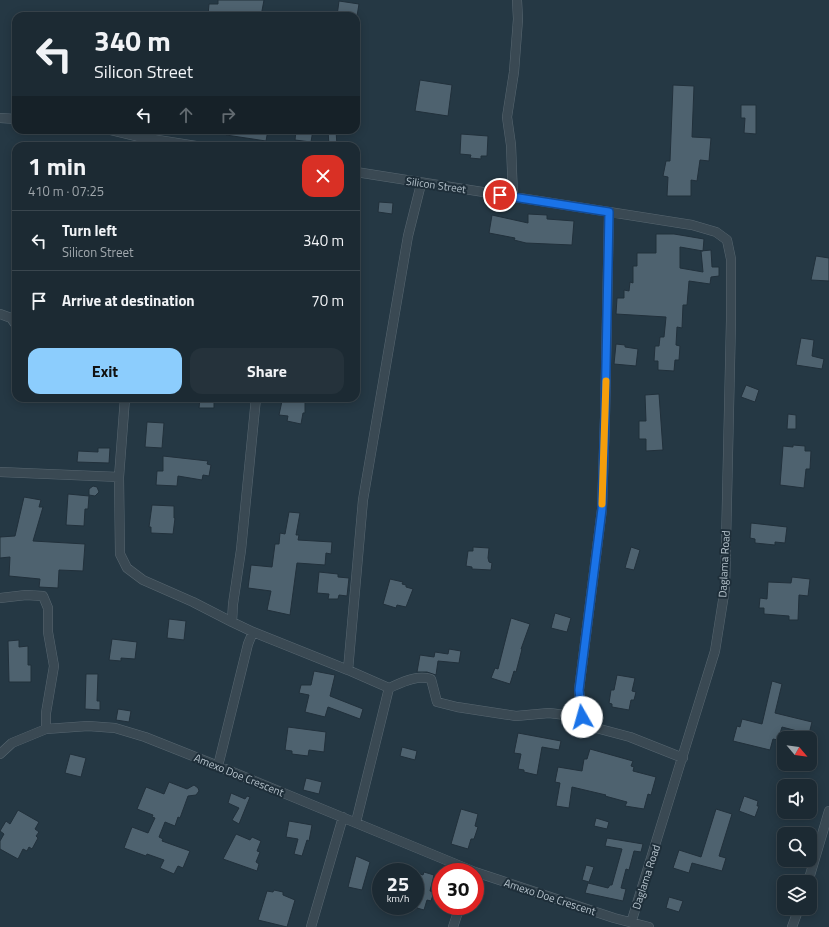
<!DOCTYPE html>
<meta charset="utf-8">
<style>
:root{--surface:#1c2a33;--page:#25323b;--text:#f1f3f6;--muted:#a0a7ac;--line:#3a464e;--accent:#8ccdfd}
body{margin:0;font-family:"Titillium Web",sans-serif;background:var(--page);color:var(--text);height:100vh;display:flex;flex-direction:column;font-size:15px;white-space:nowrap}
*{box-sizing:border-box;margin:0}
p{font-size:13px;color:var(--muted)}
.icon{flex:none;width:22px;height:22px;fill:none;stroke:currentColor;stroke-width:2;stroke-linecap:round;stroke-linejoin:round}
.map{position:relative;flex:1;overflow:hidden}
.panel{position:absolute;left:12px;top:142px;width:348px;height:260px;display:flex;flex-direction:column;background:var(--surface);border-radius:12px;box-shadow:0 2px 10px #0003,0 0 0 1px var(--line)}
.panel>*{flex:none}
.guide{position:absolute;left:12px;top:12px;width:348px;height:122px;border-radius:12px;box-shadow:0 2px 10px #0003,0 0 0 1px var(--line);background:#1c2a33;color:var(--text);overflow:hidden}
.needle{width:26px;rotate:119deg}
.tools{position:absolute;left:777px;top:731px;display:grid;gap:8px}
.tools a{display:grid;place-items:center;width:40px;height:40px;border-radius:8px;background:var(--surface);box-shadow:0 2px 10px #0003,0 0 0 1px var(--line);font-size:20px}
.speed{position:absolute;left:372px;top:863px;display:flex;gap:8px;font-size:20px;font-weight:700;text-align:center}
.speed>*{display:grid;place-content:center;width:52px;height:52px;border-radius:50%;background:var(--surface);box-shadow:0 2px 10px #0003,0 0 0 1px var(--line);line-height:1}
.speed small{font-size:10px;font-weight:400}
.speed .limit{border:6px solid #d22;background:#fff;color:#111}
.pin{position:absolute;display:grid;place-items:center;width:34px;height:34px;color:#fff;margin:-17px;border:2px solid #fff;border-radius:50%;box-shadow:0 1px 4px #0007}
.me{position:absolute;width:44px;margin:-22px;rotate:353deg;stroke-linejoin:round;filter:drop-shadow(0 0 3px #0008)}
.turn{display:flex;align-items:center;gap:14px;height:84px;padding:0 16px;font-size:18px}
.turn .icon{width:52px;height:52px;stroke-width:2.5}
.turn b{display:block;font-size:28px;line-height:34px}
.lanes{display:flex;align-items:center;height:38px;padding:0 16px;background:#0003;justify-content:center;gap:20px;direction:ltr}
.lanes .off{opacity:.35}
.round{display:grid;place-items:center;flex:none;width:42px;height:42px;border-radius:12px;background:var(--page)}
.overview{display:flex;align-items:center;justify-content:space-between;height:68px;padding:0 16px}
h1{font-size:24px;font-weight:700;line-height:30px}
.action{display:flex;gap:8px;margin-top:auto;padding:8px 16px}
.action a{flex:1;height:46px;border-radius:12px;background:var(--accent);color:#111;font-size:16px;font-weight:700;line-height:46px;text-align:center}
.action a+a{background:var(--page);color:var(--text)}
ul{padding:0;list-style:none}
li{display:flex;align-items:center;gap:12px;height:60px;padding:0 16px;border-top:1px solid var(--line)}
li div{flex:1}
li b{display:block;font-size:15px}
li em{font-style:normal}
.map>svg:first-child{display:block}
.building{fill:#4e626f;stroke:#21303b}
.lines{fill:none;stroke-linecap:round;stroke-linejoin:round}
.street-casing{stroke:#586771;stroke-width:10}
.street{stroke:#3a4953;stroke-width:9}
.route-casing{stroke:#114b97;stroke-width:10}
.route{stroke:#1a73e8;stroke-width:7}
.slow{stroke:#f59e0b;stroke-width:7}
.labels{text-anchor:middle;dominant-baseline:central;stroke-width:4;stroke-linejoin:round;paint-order:stroke}
.street-label{font-size:11px;fill:#b7c4cd;stroke:#1e2e39}
</style>
<div class="map">
<svg width="829" height="927" viewBox="0 0 829 927">
<rect width="100%" height="100%" fill="#253844"/>
<path class="building" d="M218 0H264L261 16 208 15 209 4H218Z
M339 1 359 4 357 16H337Z
M420 80 452 85 448 116 415 111Z
M673 85 694 86 692 137 711 138 709 161 700 160 697 181 691 180V196H667L668 177 663 176 666 161H670Z
M741 105H756V134L744 133 745 118H741Z
M226 130H268L266 141 226 135Z
M296 130H313L311 142 295 140Z
M328 130H336L337 146H329Z
M461 134 488 136 487 156H481V159L470 158 471 155 460 154Z
M379 202 393 203 392 214 378 212Z
M528 214 547 215V219L574 221 572 245 526 243 514 240 515 238 489 233 492 215 528 223Z
M656 234H674L704 239 703 251 680 247V268L703 272 701 251 711 250 712 267H719V276L711 277 710 284 689 281 687 305H683L682 328 677 327 676 345 680 346 679 360H675L674 371 658 370V361H654L655 346H659L660 337H664L666 317 616 314 617 298H624V290L629 291 630 282 633 283V266H637V253H656Z
M816 256 829 258V281L811 280Z
M801 338 814 340 812 356 824 359 822 369 796 365Z
M616 344 625 345V347L638 349 636 366 614 364Z
M746 385 759 390 755 402 741 397Z
M659 394 663 450 646 451V439H639V421H646L645 395Z
M200 398H214V408H199Z
M286 398H305V413H303L301 424 287 421 288 416 279 415 282 401 285 402Z
M788 414 796 415V429H787Z
M147 422 164 423 162 448 145 447Z
M793 445 805 446V451H811L810 469H806L804 488 780 485 783 446 793 447Z
M98 448H110L109 463 77 462 78 451 98 452Z
M163 456 208 461 207 464 211 465 209 476 203 475 202 480 178 476 177 486 156 485 157 471H163Z
M93 486 97 487 99 492 95 496 89 495V489Z
M68 494 89 496 88 509H85L84 526 66 525Z
M24 497 41 500 39 507H43L33 541 85 544 83 571 59 570 58 588 39 587 40 579 9 576 10 557 0 558V537L15 536Z
M152 505 174 506V518H175L173 534 151 533V527H149Z
M289 512 300 513 296 535H299L298 540 332 542 331 554 326 553 325 565 297 563 290 615 267 610 271 591 248 588 251 565 272 567 275 544H279L280 533 285 534Z
M751 523 787 527 785 543 775 542V545L755 543V539L750 538Z
M473 547 489 548 488 558 489 562 492 563 491 570 472 569V567L466 566 468 551H473Z
M631 547 640 550 634 570 625 568Z
M319 572 338 574V577L349 578 347 596 339 595 338 599H328L329 594 317 593Z
M792 577 810 579 808 596 799 595 798 620H789V616L764 614V608H759L760 598 767 599 768 582 791 583Z
M390 579 403 582 402 584 406 585V587L413 589 406 607 397 605 396 608 383 604Z
M555 613 571 618 567 632 551 628Z
M511 618 530 624 521 649H522L516 672 514 671 510 684 491 678 495 668 498 669Z
M169 619 186 621 184 640 167 638Z
M112 639 137 642 135 659 121 658V661L109 660Z
M19 640V647L28 646V665H31V682H9L8 641Z
M449 649 461 651 459 663 438 661 436 675 427 672H417L420 655 434 657 435 652 448 654Z
M314 671 335 675 330 696 363 709 360 719 328 707 325 717 305 712 309 695 299 693 301 685H311Z
M86 674H98L97 701H100V710L85 709Z
M617 675 635 678 632 691 636 692 634 700H631L629 710 612 707V704L609 703 611 690H614Z
M772 681 782 684 775 713 812 722 809 734 782 727 778 740 773 739 770 750 733 741 737 726 740 727 742 719 762 724Z
M118 709 131 711 129 722 116 720Z
M288 727 326 732 324 752 309 750 308 756 292 754V751L285 750Z
M518 733 561 741 559 750 542 747 537 775 524 772V770L518 769 521 754 514 753Z
M402 747 417 751 415 760 400 756Z
M590 749 633 761 631 766 634 767 633 771 656 777 651 795 648 794 644 809 625 806 627 802 605 796 606 795 572 787 569 808 556 806 560 783 555 782 558 767 582 771 584 759H587Z
M70 754 86 758 81 777 65 773Z
M306 778 322 782 319 794 303 790Z
M169 782 187 789 194 785 198 788 199 791 196 795 188 796 180 818 178 817 175 826 165 822 159 837 163 839 162 841 190 851 183 868 178 866 174 874 160 868 164 860 147 854 146 856 124 848 132 827 148 833 155 818 152 817 153 815 137 809 146 787 164 794Z
M231 793 245 799 247 796 250 797 239 824 232 820 239 808 228 803Z
M744 796 758 801 757 806H759L755 817 739 811Z
M461 809 478 814 475 826 478 827 474 839H471L468 849 451 844Z
M716 809 732 814 719 856 726 858 722 871 692 863 689 873 673 868 679 850 701 857Z
M18 810 39 822 35 829 39 832 36 836 38 838 32 849 29 847 27 851 23 849 18 859 0 849V841L4 834 0 831 6 821 10 824Z
M596 818 609 822 607 829 594 826Z
M289 821 312 825 309 841 307 840 302 856 294 854 298 839 286 837Z
M236 834 250 840 252 837 261 841 257 851 260 852 256 862 259 864 257 871 223 859Z
M607 838 643 844 641 852 634 851 629 870 626 869 621 888 626 889 623 901 585 893 588 883 608 888 610 885H612L622 849 605 846Z
M356 856 370 862 362 890 348 887Z
M586 865 594 867 589 882 582 880Z
M424 872 434 875 430 891 434 892 431 901 427 900 424 910 417 908V905L415 904V893L420 874 423 875Z
M274 890 283 892V895L295 900 287 927 258 920 267 891 273 892Z
M669 897 683 901 679 912 666 908Z"/>
<g class="lines">
<defs>
<path id="street" d="M0 118 16 119
M110 130 139 137 196 146
M356 172 692 225 716 232 727 240 731 259V320L725 588 715 651 631 923
M513 197 511 145 507 117 514 72 518 19 517 0
M0 314 11 318 16 325
M125 398 119 477 120 554 127 568 143 580 193 602 232 622
M0 472 119 477
M0 598 26 595 43 596 48 608V632L54 666 46 713V729
M253 632 232 622 233 604 241 550 256 398
M348 670 363 500 408 236 421 184
M582 717 579 690 602 509 605 417 609 212
M0 754 12 743 46 729 88 726 115 728 145 737 218 766 475 872
M218 766 248 644 253 632 348 670 389 688C403 682 416 675 431 679L437 702 457 707 516 716 549 713 582 717 596 728 630 737 683 758
M356 822 389 688
M475 872 614 918 649 927
M808 882 829 811
M311 927 343 817
M453 927 460 906
M792 927 799 908"/>
</defs>
<use href="#street" class="street-casing"/>
<use href="#street" class="street"/>
</g>
<g class="lines">
<defs>
<path id="route" d="M500 195 609 212 605 417 602 509 579 690 582 717"/>
</defs>
<use href="#route" class="route-casing"/>
<use href="#route" class="route"/>
<path class="slow" d="M602 504 606 381"/>
</g>
<g class="labels">
<g class="street-label">
<text transform="translate(436 185) rotate(8)">Silicon Street</text>
<text transform="translate(724 564) rotate(-87)">Daglama Road</text>
<text transform="translate(239 775) rotate(22)">Amexo Doe Crescent</text>
<text transform="translate(646 877) rotate(-72)">Daglama Road</text>
<text transform="translate(550 897) rotate(18)">Amexo Doe Crescent</text>
</g>
</g>
</svg>
<div class="tools">
<a><svg class="needle" viewBox="-14 -14 28 28"><path d="M0-13l5 13h-10z" fill="#e53935"/><path d="M0 13l5-13h-10z" fill="#a0a7ac"/></svg></a>
<a><svg class="icon" aria-label="sound" viewBox="0 0 24 24"><path d="M4 9h4l5-4v14l-5-4H4zM17 9q2 3 0 6"/></svg></a>
<a><svg class="icon" aria-label="search" viewBox="0 0 24 24"><circle cx="10" cy="10" r="6"/><path d="M15 15l6 6"/></svg></a>
<a><svg class="icon" aria-label="layers" viewBox="0 0 24 24"><path d="M12 4l9 5-9 5-9-5zM3 14l9 5 9-5"/></svg></a>
</div>
<div class="speed"><div>25<small>km/h</small></div><div class="limit">30</div></div>
<div class="pin" style="left:500px;top:195px;background:#d93025"><svg class="icon" aria-label="arrive" viewBox="0 0 24 24"><path d="M6 21V4h12l-3 4 3 4H6"/></svg></div>
<svg class="me" style="left:582px;top:717px" viewBox="-20 -20 40 40"><circle r="19" fill="#fff"/><path d="M0-13L10 11 0 6-10 11z" fill="#1a73e8"/></svg>
<div class="guide">
<div class="turn"><svg class="icon" aria-label="left" viewBox="0 0 24 24"><path d="M17 20v-9H6M10 6l-5 5 5 5"/></svg><div><b>340 m</b>Silicon Street</div></div>
<div class="lanes"><svg class="icon" aria-label="left" viewBox="0 0 24 24"><path d="M17 20v-9H6M10 6l-5 5 5 5"/></svg><svg class="icon off" aria-label="ahead" viewBox="0 0 24 24"><path d="M12 20V5M6 11l6-6 6 6"/></svg><svg class="icon off" aria-label="right" viewBox="0 0 24 24"><path d="M7 20v-9h11M14 6l5 5-5 5"/></svg></div>
</div>
<section class="panel">
<div class="overview"><div><h1>1 min</h1><p>410 m · 07:25</p></div><a class="round" style="background:#d93025;color:#fff"><svg class="icon" aria-label="close" viewBox="0 0 24 24"><path d="M6 6l12 12M18 6L6 18"/></svg></a></div>
<ul>
<li><svg class="icon" aria-label="left" viewBox="0 0 24 24"><path d="M17 20v-9H6M10 6l-5 5 5 5"/></svg><div><b>Turn left</b><p>Silicon Street</p></div><em>340 m</em></li>
<li><svg class="icon" aria-label="arrive" viewBox="0 0 24 24"><path d="M6 21V4h12l-3 4 3 4H6"/></svg><div><b>Arrive at destination</b></div><em>70 m</em></li>
</ul>
<div class="action"><a>Exit</a><a>Share</a></div>
</section>
</div>
